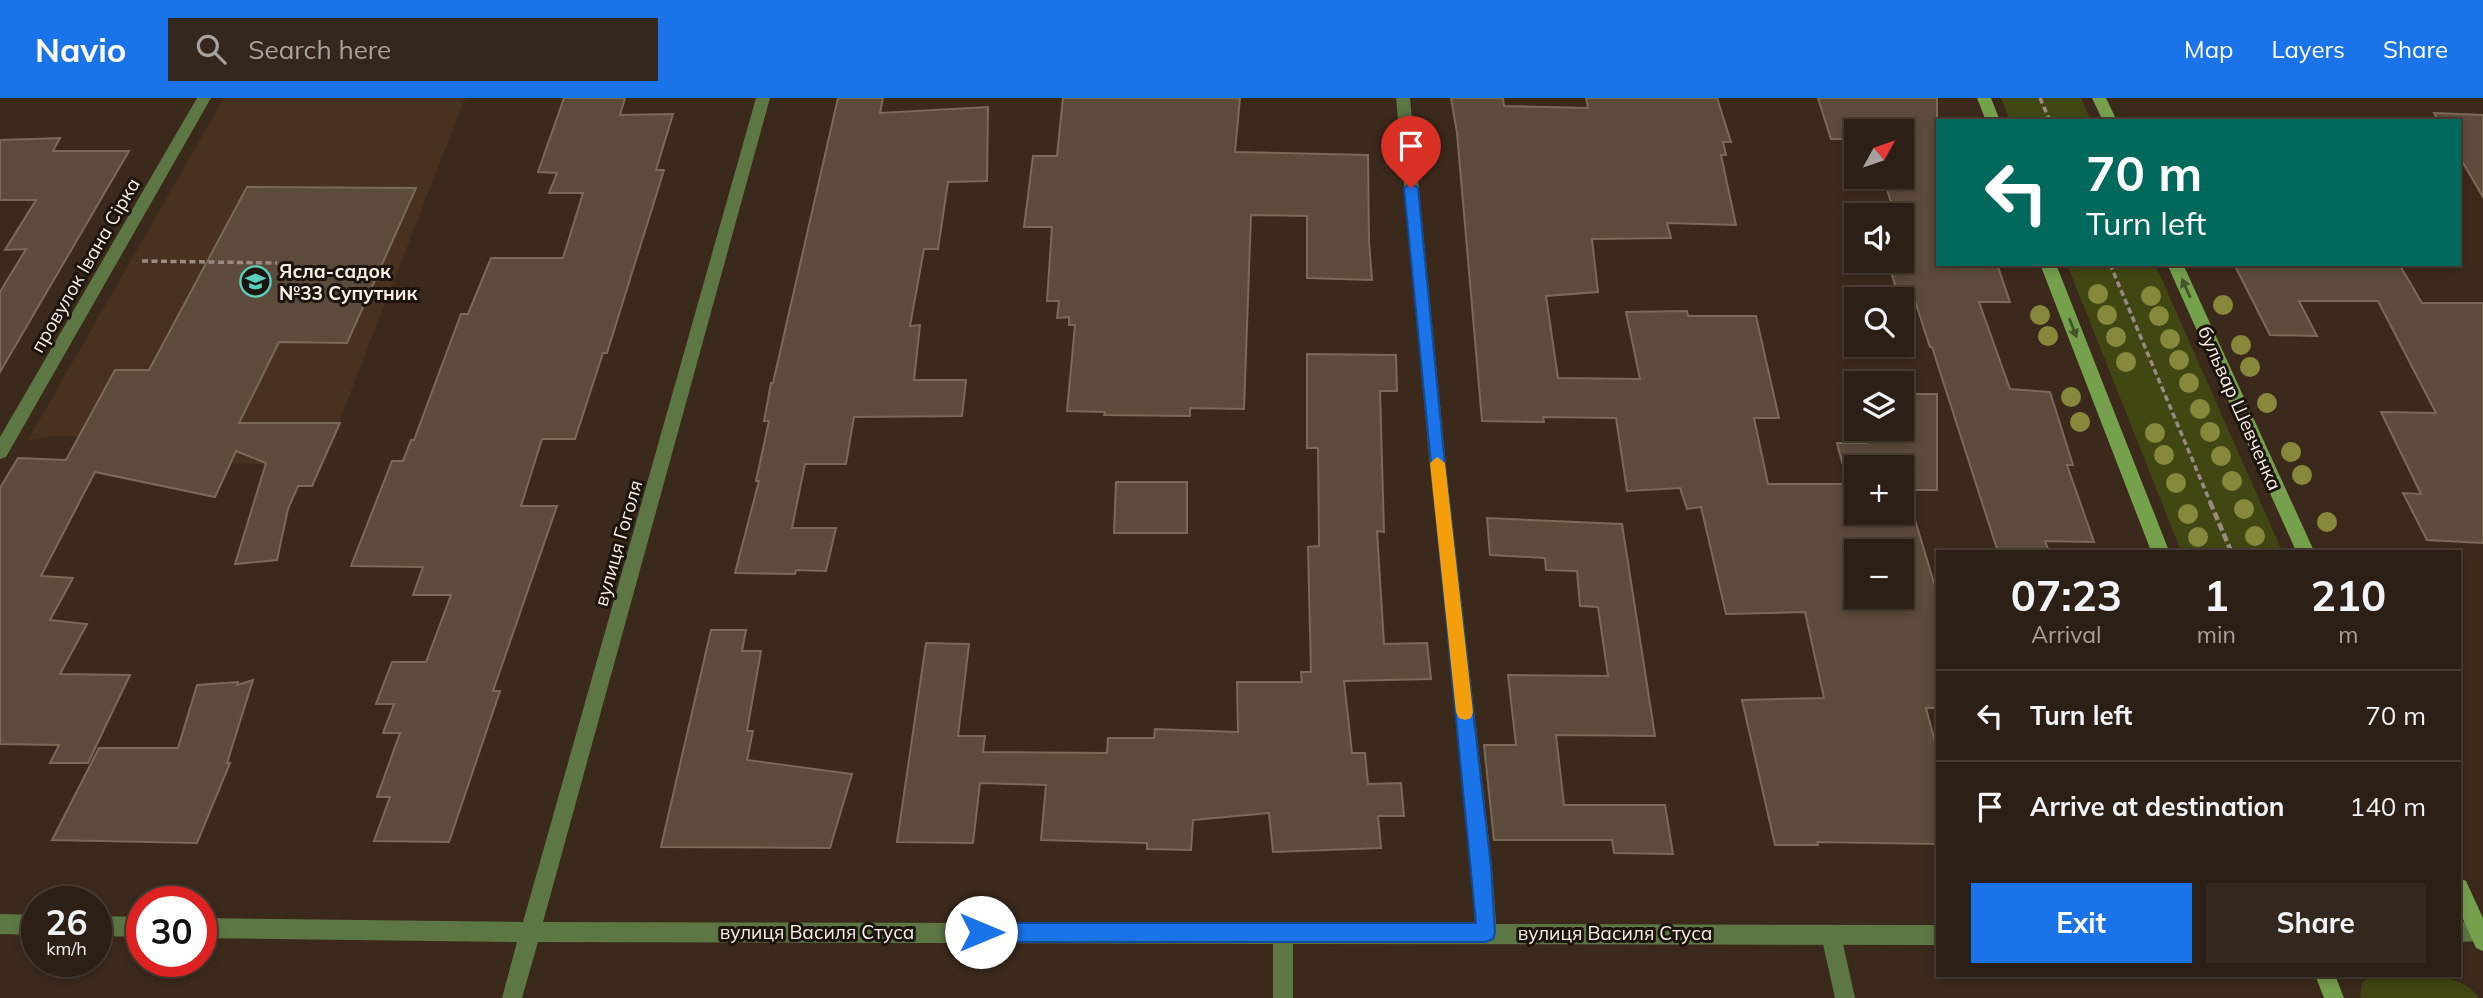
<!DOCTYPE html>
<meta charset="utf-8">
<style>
:root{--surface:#2c1f15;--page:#34271e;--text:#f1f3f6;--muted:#a6a2a0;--line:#483d34;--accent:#1a73e8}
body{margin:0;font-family:Mulish,sans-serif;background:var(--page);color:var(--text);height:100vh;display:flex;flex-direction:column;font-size:26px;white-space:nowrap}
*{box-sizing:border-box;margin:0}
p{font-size:23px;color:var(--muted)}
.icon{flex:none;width:38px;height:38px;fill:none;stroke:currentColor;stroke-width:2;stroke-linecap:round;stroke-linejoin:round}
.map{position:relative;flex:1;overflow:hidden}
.side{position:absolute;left:1936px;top:452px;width:525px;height:427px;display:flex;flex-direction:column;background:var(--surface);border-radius:0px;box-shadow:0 4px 10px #0003,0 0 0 2px var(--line)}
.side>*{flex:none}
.top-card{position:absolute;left:1936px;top:21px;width:525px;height:147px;border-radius:0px;box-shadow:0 4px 10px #0003,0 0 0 2px var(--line);background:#00695c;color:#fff;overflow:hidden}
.needle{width:46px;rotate:50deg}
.fabs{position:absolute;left:1844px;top:21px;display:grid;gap:14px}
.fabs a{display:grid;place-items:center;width:70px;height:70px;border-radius:0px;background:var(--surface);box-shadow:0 4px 10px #0003,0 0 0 2px var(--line);font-size:35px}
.speed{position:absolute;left:21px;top:788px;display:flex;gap:14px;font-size:35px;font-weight:700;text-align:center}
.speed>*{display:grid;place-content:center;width:91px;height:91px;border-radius:50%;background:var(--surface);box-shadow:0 4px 10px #0003,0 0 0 2px var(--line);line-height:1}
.speed small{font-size:18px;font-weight:400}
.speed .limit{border:10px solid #d22;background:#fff;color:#111}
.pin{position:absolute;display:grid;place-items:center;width:60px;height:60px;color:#fff;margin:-72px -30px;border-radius:50% 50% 50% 0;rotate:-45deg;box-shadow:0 0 7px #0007}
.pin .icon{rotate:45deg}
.me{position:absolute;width:77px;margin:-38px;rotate:90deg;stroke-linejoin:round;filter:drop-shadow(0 0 5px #0008)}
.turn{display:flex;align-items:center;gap:24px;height:147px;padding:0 35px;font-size:32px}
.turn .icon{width:91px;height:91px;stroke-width:2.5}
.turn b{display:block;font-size:49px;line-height:60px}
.eta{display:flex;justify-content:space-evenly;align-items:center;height:119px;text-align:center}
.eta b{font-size:42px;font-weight:700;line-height:49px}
.cta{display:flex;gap:14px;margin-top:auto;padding:14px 35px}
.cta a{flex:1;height:80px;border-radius:0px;background:var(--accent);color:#fff;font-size:28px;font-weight:700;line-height:80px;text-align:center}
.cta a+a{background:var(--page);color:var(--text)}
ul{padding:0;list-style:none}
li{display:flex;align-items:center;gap:21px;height:91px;padding:0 35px;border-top:2px solid var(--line)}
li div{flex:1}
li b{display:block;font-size:26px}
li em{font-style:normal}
header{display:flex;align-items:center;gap:42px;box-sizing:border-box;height:98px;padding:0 35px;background:var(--accent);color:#fff}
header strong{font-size:33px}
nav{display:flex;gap:38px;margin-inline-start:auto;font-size:24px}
.search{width:490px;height:63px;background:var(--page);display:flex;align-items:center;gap:18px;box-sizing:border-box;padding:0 24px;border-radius:0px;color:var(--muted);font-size:26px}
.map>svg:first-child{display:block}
.built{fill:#493120}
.green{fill:#404713}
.building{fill:#5c4b3a;stroke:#7b6957;stroke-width:2;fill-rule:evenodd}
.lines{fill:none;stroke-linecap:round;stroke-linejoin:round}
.path-far1{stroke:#9a8a80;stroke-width:3.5;stroke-dasharray:6 3.5;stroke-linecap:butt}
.path{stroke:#9a8a80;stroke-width:4.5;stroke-dasharray:8 3.5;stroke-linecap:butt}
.service{fill:#5c7744;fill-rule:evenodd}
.minor{fill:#5c7744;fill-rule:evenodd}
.tertiary{fill:#5c7744;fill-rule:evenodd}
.secondary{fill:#75a04c;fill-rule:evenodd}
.tree{fill:#86883c}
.oneway{fill:#44532a}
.route{fill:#1a73e8;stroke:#114b97;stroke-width:2}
.slow{fill:#f59e0b}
.labels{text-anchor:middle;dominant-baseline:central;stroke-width:6;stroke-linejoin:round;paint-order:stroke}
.street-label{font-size:19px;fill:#fcefe7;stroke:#1c140e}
.poi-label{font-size:19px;font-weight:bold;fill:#fcefe7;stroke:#1c140e;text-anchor:start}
</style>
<header>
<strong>Navio</strong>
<div class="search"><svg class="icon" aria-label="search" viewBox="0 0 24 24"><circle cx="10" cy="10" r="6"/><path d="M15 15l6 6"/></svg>Search here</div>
<nav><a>Map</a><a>Layers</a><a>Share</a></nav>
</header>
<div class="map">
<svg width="2483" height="900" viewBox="0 0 2483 900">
<rect width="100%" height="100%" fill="#3b291c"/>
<path class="built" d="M224 0H465L322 368 223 365 131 340 56 338 28 342Z"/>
<path class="green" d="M2001 0H2081L2091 23H2010Z
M2067 166H2155L2282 453H2181Z
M2403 879C2432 879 2461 875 2479 900H2360L2362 885 2369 880Z"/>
<path class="building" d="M564 0H625L620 17 673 16 656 72H664L607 255H603L575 341H542L521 408H557L493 593H500L449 744 374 743 390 699H377L400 635H383L394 606H376L392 564H426L451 497H413L423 469 351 468 392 363H403L411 342H414L461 216H468L491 160H563L583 95H549L557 75 538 74Z
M838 0H883L880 15 988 9 987 83 948 84 938 151H924L910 228 920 227 914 282H966L962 318 854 319 846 366H805L792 430H836L826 473 796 472 795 476 735 475 759 383H756L769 323H764L771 285H773Z
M1063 0H1240L1235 54 1368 57 1369 143 1372 182 1307 180V118L1251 117 1244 311 1190 310V318L1104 317 1105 314 1067 313 1075 227H1069V219L1057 220 1059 203H1047L1052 129H1024L1033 58H1057Z
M1451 0H1503L1504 8 1588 10 1586 0H1717L1731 44H1723L1726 57H1721L1736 127 1667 125 1671 140 1592 141 1598 194 1546 198 1558 280 1640 281 1626 214 1687 213 1688 218H1756L1779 320H1754L1768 386H1848L1837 345H1866L1862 331H1902V296H1937V392H1906L1937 495V610H1926L1937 651V746L1817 744 1818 747H1775L1742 602 1824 600 1805 514 1726 516 1701 409 1687 411 1680 390 1627 393 1616 320 1543 319 1544 324 1482 323 1457 35ZM1857 369H1902V415H1857ZM1857 453H1902V499H1857Z
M1818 0H1937V166H1997L2010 204H1979L2010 291 2050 294 2073 367H2067L2094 444 2045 443 2048 451H1997L1932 249H1930L1915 203 1899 201 1888 163H1902V117H1895L1883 79H1902V33H1857V41H1831Z
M2434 15 2483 17V99L2459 58V23H2438Z
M60 40 53 53H129L0 274V194L26 151 5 152 36 102H0V42Z
M247 89 416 90 347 245 279 244 239 325H340L312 388H298L288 411 277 462 235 466 266 365 236 353 215 399 95 374 41 478 73 480 50 522 87 526 60 576 130 577 88 665H50L59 647 0 646V390L18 360 66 362 115 272H149Z
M2234 166H2399L2422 205H2483V445L2427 442 2403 395 2421 396 2381 314 2436 315 2378 203H2299L2317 238 2270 237Z
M1307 256 1396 257 1397 293H1380L1384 434 1377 433 1384 546 1427 545 1431 581 1344 583 1352 655H1365L1368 686 1401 685 1404 718H1378L1381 750 1273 754 1269 715 1193 722 1191 752 1147 751V745L1041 742 1046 687 980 685 973 745 897 744 926 545 969 546 958 638H985L983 654 1107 655 1108 640H1154L1155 631 1238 634 1237 584H1302L1301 574H1311L1308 449 1319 448 1318 350H1307Z
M1116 384H1187V435H1114Z
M1487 420 1622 426 1655 638 1556 637 1564 707H1665L1673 756 1614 755 1612 742H1494L1484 647H1516L1508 577 1608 578 1598 509 1580 508 1577 473 1546 472 1545 460 1490 457Z
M711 532H746L742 553H761L747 633H753L747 662 852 676 830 750 661 749Z
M253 582 227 665H230L197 745 52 742 99 650H178L197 587 238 584 237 587Z"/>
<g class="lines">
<path class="path-far1" d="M2040 0 2050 23
M142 163 277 165
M2110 166 2211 406"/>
<path class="path" d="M2210 404 2231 453"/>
<path class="service" d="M1831 827 1838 830 1841 837 1855 900H1835L1821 837 1824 830Z"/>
<path class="minor" d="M197 0H211L6 359 0 361V339Z
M756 0H770L543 824 1475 826 1472 769 1430 368 1396 0H1410L1446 368 1492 769 1496 826 1937 827V847L1293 846V900H1273V846L538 844 522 900H502L517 844 201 840V820L523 824Z
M0 816 37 817V837L0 836Z
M96 818 142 819V839L96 838Z"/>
<path class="tertiary" d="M2483 823V843L2459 844V824Z"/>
<path class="secondary" d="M1977 0H1991L2000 23H1986Z
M2092 0H2106L2117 23H2103Z
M2040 166H2056L2169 453H2151Z
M2167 166H2183L2314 453H2296Z
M2459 780 2466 783 2483 820V853L2476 850 2459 812Z
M2315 877H2335L2344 900H2324Z"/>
</g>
<g class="tree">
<circle cx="2098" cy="196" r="10"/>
<circle cx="2151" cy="198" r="10"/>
<circle cx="2223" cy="207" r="10"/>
<circle cx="2040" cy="217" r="10"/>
<circle cx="2107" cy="217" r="10"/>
<circle cx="2159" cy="218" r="10"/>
<circle cx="2048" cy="238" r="10"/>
<circle cx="2116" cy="239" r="10"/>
<circle cx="2170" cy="241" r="10"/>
<circle cx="2241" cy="247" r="10"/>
<circle cx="2179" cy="262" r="10"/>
<circle cx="2126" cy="264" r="10"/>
<circle cx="2250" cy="269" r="10"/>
<circle cx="2189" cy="285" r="10"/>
<circle cx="2071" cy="299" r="10"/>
<circle cx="2267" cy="305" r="10"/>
<circle cx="2200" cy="311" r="10"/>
<circle cx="2080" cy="324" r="10"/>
<circle cx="2210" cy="334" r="10"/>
<circle cx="2155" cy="335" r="10"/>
<circle cx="2291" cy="354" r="10"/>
<circle cx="2164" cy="357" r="10"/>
<circle cx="2221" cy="358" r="10"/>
<circle cx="2302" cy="377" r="10"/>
<circle cx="2232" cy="383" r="10"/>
<circle cx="2176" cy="385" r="10"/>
<circle cx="2244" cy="411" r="10"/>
<circle cx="2188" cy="416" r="10"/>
<circle cx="2327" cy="424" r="10"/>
<circle cx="2255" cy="438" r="10"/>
<circle cx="2198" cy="439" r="10"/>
</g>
<defs><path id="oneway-solid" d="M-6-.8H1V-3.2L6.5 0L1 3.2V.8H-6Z" transform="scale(1.75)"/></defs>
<g class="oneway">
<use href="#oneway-solid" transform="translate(2186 190) rotate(-114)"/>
<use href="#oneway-solid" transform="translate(2073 230) rotate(69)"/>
</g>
<path class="route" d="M1411 85 1418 90 1445 368 1491 769 1495 835 1493 841 1486 844H981L974 841 972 834 974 828 981 825H1476L1404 90Z"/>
<path class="slow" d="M1437 359 1445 365 1473 614 1471 620 1465 622 1459 620 1456 614 1430 365Z"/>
<defs>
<symbol id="school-ring" viewBox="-11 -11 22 22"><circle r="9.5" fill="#1c140e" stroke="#5bcebc" stroke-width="1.5"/><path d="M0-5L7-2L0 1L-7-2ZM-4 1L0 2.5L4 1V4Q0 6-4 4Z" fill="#5bcebc"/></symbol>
</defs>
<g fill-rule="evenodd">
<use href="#school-ring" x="238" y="166" width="35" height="35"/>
</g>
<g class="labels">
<g class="street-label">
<text transform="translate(85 167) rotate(-60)">провулок Івана Сірка</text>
<text transform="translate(2240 310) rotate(66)">бульвар Шевченка</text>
<text transform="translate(618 445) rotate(-74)">вулиця Гоголя</text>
<text x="817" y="834">вулиця Василя Стуса</text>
<text x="1615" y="835">вулиця Василя Стуса</text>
</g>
<g class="poi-label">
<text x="279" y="173">Ясла-садок<tspan x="279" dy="22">№33 Супутник</tspan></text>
</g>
</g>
</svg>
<div class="fabs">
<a><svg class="needle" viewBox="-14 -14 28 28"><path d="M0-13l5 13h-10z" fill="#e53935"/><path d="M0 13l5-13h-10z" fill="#a6a2a0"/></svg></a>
<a><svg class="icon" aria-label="sound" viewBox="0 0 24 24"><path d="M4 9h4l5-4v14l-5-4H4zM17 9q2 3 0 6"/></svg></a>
<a><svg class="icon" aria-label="search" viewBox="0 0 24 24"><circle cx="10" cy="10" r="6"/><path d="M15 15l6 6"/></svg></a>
<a><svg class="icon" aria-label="layers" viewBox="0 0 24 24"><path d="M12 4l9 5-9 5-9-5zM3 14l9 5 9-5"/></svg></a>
<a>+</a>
<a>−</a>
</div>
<div class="speed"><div>26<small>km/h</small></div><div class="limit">30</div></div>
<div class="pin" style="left:1411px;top:90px;background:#d93025"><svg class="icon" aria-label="arrive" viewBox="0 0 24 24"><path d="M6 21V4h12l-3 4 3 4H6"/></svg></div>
<svg class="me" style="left:981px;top:834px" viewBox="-20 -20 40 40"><circle r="19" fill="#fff"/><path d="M0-13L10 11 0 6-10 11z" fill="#1a73e8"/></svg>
<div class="top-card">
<div class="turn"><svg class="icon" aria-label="left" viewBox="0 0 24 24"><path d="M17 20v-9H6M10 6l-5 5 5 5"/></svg><div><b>70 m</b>Turn left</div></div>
</div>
<section class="side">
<div class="eta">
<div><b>07:23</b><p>Arrival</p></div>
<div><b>1</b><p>min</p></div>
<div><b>210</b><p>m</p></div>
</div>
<ul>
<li><svg class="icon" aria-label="left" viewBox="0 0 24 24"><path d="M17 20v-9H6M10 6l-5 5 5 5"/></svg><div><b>Turn left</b></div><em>70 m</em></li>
<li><svg class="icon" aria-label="arrive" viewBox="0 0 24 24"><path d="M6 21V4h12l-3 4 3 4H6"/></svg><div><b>Arrive at destination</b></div><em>140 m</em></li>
</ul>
<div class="cta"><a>Exit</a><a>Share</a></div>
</section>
</div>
